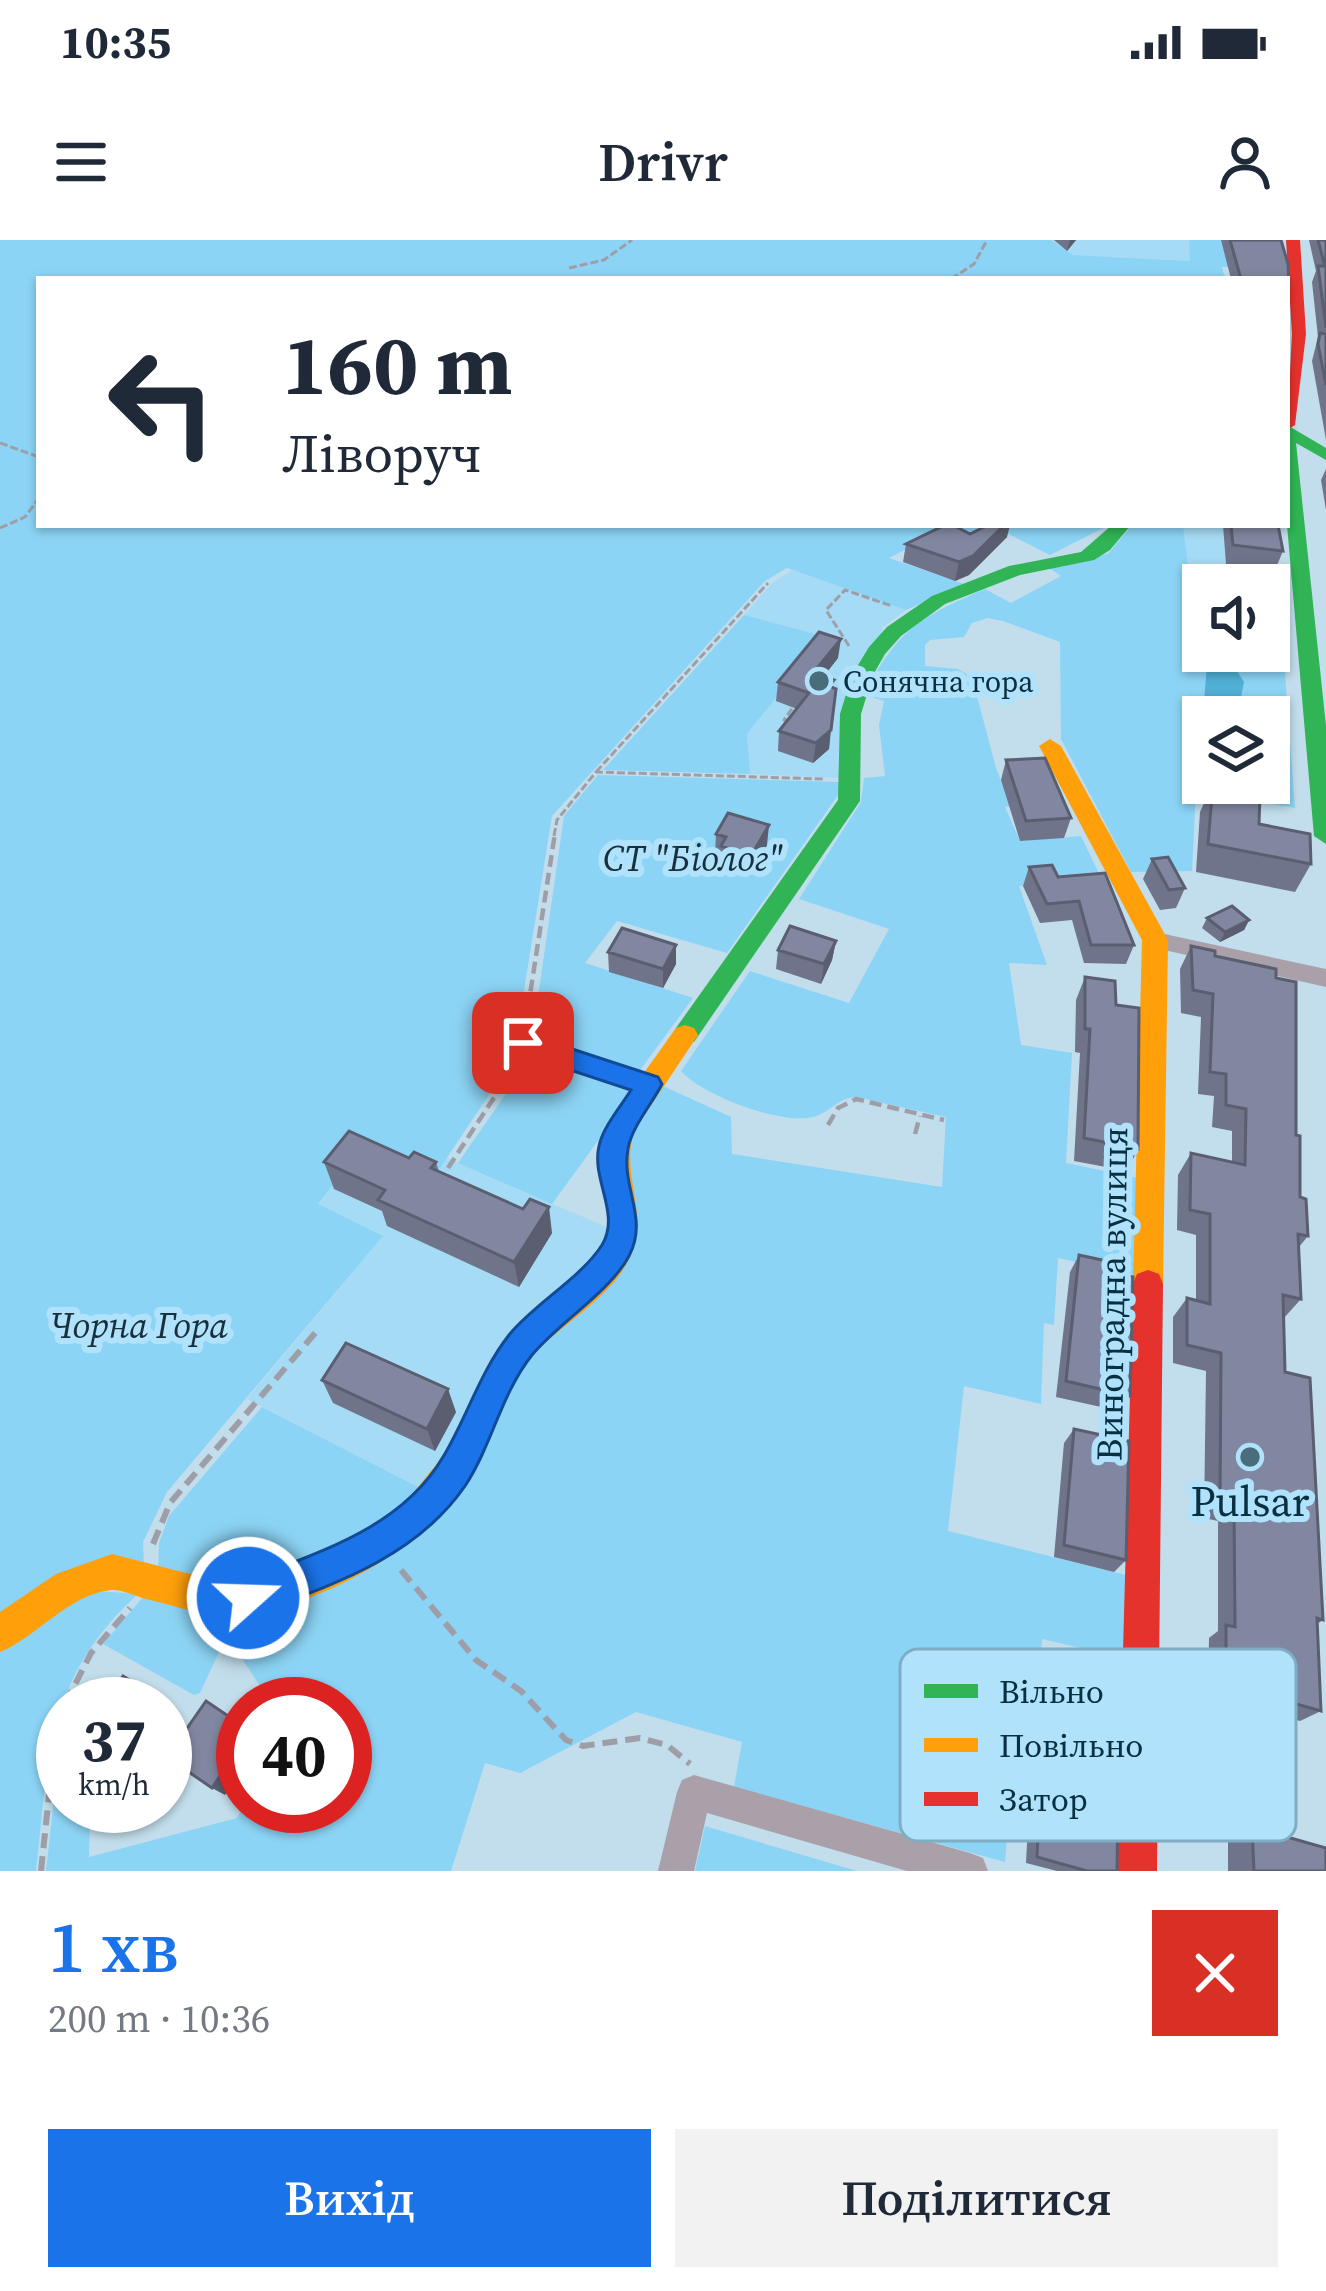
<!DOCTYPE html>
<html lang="uk">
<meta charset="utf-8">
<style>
:root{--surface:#fff;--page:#f2f2f3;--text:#1f2937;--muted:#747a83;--accent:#1a73e8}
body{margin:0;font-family:"Source Serif 4",serif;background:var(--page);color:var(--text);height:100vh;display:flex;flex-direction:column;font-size:45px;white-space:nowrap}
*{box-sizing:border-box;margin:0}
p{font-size:39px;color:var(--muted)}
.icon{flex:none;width:66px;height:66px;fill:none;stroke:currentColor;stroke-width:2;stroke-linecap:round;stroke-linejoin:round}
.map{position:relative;height:1631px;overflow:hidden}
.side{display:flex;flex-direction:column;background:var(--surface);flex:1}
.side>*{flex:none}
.banner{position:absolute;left:36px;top:36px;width:1254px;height:252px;border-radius:0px;box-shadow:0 3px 9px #0004;background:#fff;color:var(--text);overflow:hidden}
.controls{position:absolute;left:1182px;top:324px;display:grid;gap:24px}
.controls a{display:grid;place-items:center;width:108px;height:108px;border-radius:0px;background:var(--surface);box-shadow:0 3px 9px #0004;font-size:60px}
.speed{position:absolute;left:36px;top:1437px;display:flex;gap:24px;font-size:60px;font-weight:700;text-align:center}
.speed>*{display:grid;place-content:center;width:156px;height:156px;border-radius:50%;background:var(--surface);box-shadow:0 3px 9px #0004;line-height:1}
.speed small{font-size:30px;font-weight:400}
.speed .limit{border:18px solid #d22;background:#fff;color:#111}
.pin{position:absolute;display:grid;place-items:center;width:102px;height:102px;color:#fff;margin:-51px;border-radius:24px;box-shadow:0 6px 18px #0006}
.me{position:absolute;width:132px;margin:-66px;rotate:70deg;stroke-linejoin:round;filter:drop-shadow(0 0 9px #0008)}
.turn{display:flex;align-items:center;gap:42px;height:252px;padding:0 48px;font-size:54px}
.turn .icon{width:156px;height:156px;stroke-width:2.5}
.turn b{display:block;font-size:84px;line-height:102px}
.round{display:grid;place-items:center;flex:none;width:126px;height:126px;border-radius:0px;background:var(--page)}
.summary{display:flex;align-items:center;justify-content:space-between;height:204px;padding:0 48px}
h1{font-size:72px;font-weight:600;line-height:90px;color:var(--accent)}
.primary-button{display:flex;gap:24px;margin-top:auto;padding:24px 48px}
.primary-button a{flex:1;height:138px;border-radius:0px;background:var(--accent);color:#fff;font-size:48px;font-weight:600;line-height:138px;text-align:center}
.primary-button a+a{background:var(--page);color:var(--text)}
.status{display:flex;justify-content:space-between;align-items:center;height:84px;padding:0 60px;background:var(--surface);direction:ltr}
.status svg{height:33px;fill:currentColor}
header{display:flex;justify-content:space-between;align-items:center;height:156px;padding:0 48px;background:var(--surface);font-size:54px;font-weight:600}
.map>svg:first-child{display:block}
.built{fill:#a6dbf5}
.green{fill:#8cd4f5;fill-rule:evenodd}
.water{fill:#51b0d5}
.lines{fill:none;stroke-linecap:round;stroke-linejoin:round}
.path-far2{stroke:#9e9ea8;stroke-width:3;stroke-dasharray:8 3;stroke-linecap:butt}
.path-far1{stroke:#9e9ea8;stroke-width:4.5;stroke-dasharray:12 6;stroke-linecap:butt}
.path{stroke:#9e9ea8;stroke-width:6;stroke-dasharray:15 8;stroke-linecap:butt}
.lane{stroke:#aaa0a9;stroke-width:12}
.street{fill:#aaa0a9;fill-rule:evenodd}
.fast{fill:#30b455;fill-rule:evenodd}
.slow{fill:#ff9f0a;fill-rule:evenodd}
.jam{fill:#e5322d;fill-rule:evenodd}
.wall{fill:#6f748a}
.shaded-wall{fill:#5a5e70}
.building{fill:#8187a0;stroke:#5a5e70;stroke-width:3}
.route{fill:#1a73e8;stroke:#114b97;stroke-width:3}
.poi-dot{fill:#4a6d7c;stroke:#b1e2fc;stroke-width:4.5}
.labels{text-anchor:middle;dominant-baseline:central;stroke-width:12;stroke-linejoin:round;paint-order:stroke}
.far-poi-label{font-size:30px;fill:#093041;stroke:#b1e2fc;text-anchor:start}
.park-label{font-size:36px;font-style:italic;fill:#18303b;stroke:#b1e2fc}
.street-label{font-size:36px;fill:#093041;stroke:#b1e2fc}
.near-poi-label{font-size:42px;fill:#093041;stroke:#b1e2fc}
.key{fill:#b1e2fc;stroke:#7fadc4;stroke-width:3}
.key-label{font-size:33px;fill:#093041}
</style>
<div class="status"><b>10:35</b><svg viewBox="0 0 49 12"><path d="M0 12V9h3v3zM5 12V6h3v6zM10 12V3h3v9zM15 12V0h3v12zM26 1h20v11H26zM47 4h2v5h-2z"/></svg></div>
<header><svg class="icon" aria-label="menu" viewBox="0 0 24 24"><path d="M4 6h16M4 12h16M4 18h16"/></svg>Drivr<svg class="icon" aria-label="person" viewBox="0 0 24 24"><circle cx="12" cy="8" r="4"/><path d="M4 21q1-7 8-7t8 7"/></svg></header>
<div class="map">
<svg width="1326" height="1631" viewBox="0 0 1326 1631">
<rect width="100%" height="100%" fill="#c2ddeb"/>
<path class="built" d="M1051 0H1189L1191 21 1073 15Z
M1183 285H1271L1278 338 1187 327Z
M792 330 906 370 883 387 840 538 750 534 747 494 817 407 818 395 744 375 772 343Z
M365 904 435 934 447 918 618 992 426 1251 247 1159 383 996 318 965Z"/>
<path class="green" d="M0 0H1051L1073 15 1190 21 1189 0H1242L1228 27H1222L1225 39H39V285H1109L1050 315 993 286 953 303 931 296 889 318 964 344 906 370 787 328 765 341 552 576 513 819 436 934 365 905 318 964 383 996 167 1252 143 1302 144 1328 0 1388Z
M1132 285H1183L1188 327 1278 338 1295 568 1196 550 1192 631 1131 632 1061 499 1060 402 1003 381 988 378 972 383 964 397 930 400 925 405V426L958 429 972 437 996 528 1011 566 1005 567 1020 601 1081 596 1101 638 1019 646 1047 725 1009 723 1021 805 1072 813 1066 923 1138 938 1135 1035 1058 1018 1054 1085 1044 1083 1041 1164 964 1146 948 1291 1126 1335 1124 1418 1042 1399 1037 1506 1015 1500 1005 1622 734 1547 742 1502 636 1472 520 1533 485 1523 451 1631H46L63 1479V1566H90L89 1617 237 1578 244 1566H345V1464H272L241 1417 247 1385 254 1373 340 1340 511 1138 608 1039 623 910 663 846 731 877 732 914 942 947 946 877 856 857C837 858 830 873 813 877 780 885 702 855 681 831L750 731 849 763 889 689 799 659 861 562 864 538 885 536 879 485 884 461 864 455C897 390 920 377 985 349L1011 363 1061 336 1046 326 1108 314ZM1203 345H1269V411H1203ZM1203 477H1269V543H1203Z
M744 375 819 395 817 407 747 494 750 534 603 530Z
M598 535 840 542 841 551 727 713 617 681 585 723 693 758 638 833 532 799 564 576Z
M533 815 635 850 552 964 458 923Z
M262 1167 426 1251 411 1267 249 1347 158 1333 159 1303 169 1276Z
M85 1350 138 1354C46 1438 49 1516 36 1631H0V1404Z
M149 1350 237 1373 200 1453 194 1455 103 1404Z
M705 1586 857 1631H695Z"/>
<path class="water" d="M1218 418 1235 428 1244 442 1237 477H1209L1204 462 1207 424Z"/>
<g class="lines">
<path class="path-far2" d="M569 28 604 20 632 0
M951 39 974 24 987 0
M0 203 39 217
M0 288 25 277 39 258
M849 406 826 370 845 350 892 366
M789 481 784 480 793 467
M596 532 768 343
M554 596 557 580 596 532 823 539"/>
<path class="path-far1" d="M525 787 555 593
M828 885 838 868 856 859 944 880
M915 894 920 876
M448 928 518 821"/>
<path class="path" d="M153 1304 170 1263 316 1092
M401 1330 476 1420 521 1451 566 1500 583 1506 640 1498 667 1505 690 1524
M65 1464 91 1413 130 1368
M41 1631 56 1488 63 1470"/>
<path class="lane" d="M523 803 647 844"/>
<path class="street" d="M1155 692 1326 729V747L1147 706 1144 700Z
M694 1535 970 1613 983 1618 988 1631H907L707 1573 694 1631H658L677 1552 682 1540Z"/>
<path class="fast" d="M1287 185 1326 208V220L1296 203 1326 486V604L1314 596 1287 285Z
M1112 285H1131L1110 310 1094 320 1020 335 945 364 901 396 885 414 873 435 861 474 860 561 694 802H676L672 795 676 788 838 560 840 474 852 435 869 407 887 387 932 356 1009 326 1081 312Z"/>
<path class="slow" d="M1050 499 1061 506 1168 700 1163 1044 1159 1054 1148 1058 1137 1054 1133 1044 1142 700 1039 506Z
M685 785 694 788 698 795 634 891C621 932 646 968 634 1007 620 1053 566 1080 535 1113 510 1139 495 1186 479 1218 438 1297 355 1347 271 1370 220 1383 195 1371 146 1359 136 1356 121 1349 111 1350 69 1354 37 1397 0 1412V1372L56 1334 112 1314 225 1343 274 1333 352 1301 405 1263 444 1215 509 1096 583 1031 604 1004 610 980 600 934 601 905 611 879 676 788Z"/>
<path class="jam" d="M1286 0H1300L1306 94 1295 185 1287 190 1292 94Z
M1148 1030 1159 1034 1163 1044 1157 1631H1117L1133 1044 1137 1034Z"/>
</g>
<path class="wall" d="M1054 0H1076L1067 11Z
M1221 0H1281L1289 46 1287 50V39H1231Z
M1309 0H1326V200L1312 121 1318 97 1312 42 1316 31Z
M1326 229V270L1321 240Z
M1223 285H1278L1283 311 1275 330 1226 324Z
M970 294 1007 297 969 335 955 341 903 322 906 304Z
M838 418 824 436 833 448 829 509 813 523 778 511 779 491 797 469 776 461 778 442Z
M1006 520 1071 578 1064 598 1020 601 1001 540Z
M1213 543 1259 584 1311 624 1295 652 1196 632 1200 572Z
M716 594 767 605 750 636 720 626V616L715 614Z
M1152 619 1185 648 1176 668 1160 670 1143 639Z
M1029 627 1058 637 1134 705 1126 724 1084 723 1072 680 1040 683 1023 646Z
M1207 678 1249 680 1244 690 1220 702 1202 688Z
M836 701 832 720 821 744 776 729 778 710Z
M1191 706 1276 738 1296 895 1300 957 1308 996 1299 1007 1301 1059 1284 1078 1285 1132 1323 1380 1317 1384 1321 1471 1300 1481 1208 1455 1209 1398 1218 1391V1281L1204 1278 1206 1131 1173 1123V1077L1187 1058 1196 1060V995L1177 990 1178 935 1191 913 1232 922V891L1212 887 1214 856 1198 854 1201 777 1181 773 1180 729Z
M608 712 676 724 663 748 609 732Z
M1085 737 1116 765 1138 909 1127 931 1074 921 1080 813 1075 812 1076 760Z
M409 918 436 922 439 932 552 993 519 1047 387 986 382 971 334 949 324 922Z
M1079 1015 1124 1035 1130 1156 1119 1171 1056 1157 1070 1032Z
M322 1140 456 1172 435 1211 333 1163Z
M1074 1189 1126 1320 1114 1332 1054 1317 1064 1203Z
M1051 1417 1119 1516 1107 1523 1037 1506 1041 1427Z
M1041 1537 1117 1631H1057L1026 1623 1030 1545Z
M1252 1587 1326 1631H1228V1596Z"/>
<path class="shaded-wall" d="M1070 0H1076L1067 11Z
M1004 285H1010L1007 297 969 335 955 341 959 322Z
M841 399 838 418 811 452 813 433Z
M831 490 829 509 813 523 816 503Z
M769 585 767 605 750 636 751 616Z
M1249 680 1244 690 1220 702 1225 692Z
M836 701 832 720 821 744 824 724Z
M676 705V724L663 748V729Z
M549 967 552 993 519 1047 514 1022Z
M448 1149 456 1172 435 1211 427 1189Z
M149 1452 156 1456 151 1464H141Z
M243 1501V1527L225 1555 212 1548Z"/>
<path class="building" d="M1230 0H1281L1288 24 1289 46 1287 39H1241Z
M1318 0H1326V88L1318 26H1325Z
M1320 93 1326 94V145L1318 104Z
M945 285H953L970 294 988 285H1004L973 316 959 322 906 304Z
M1231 285H1278L1283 311 1233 305Z
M819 392 841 399 813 433 834 440 829 446 836 449 831 490 816 503 779 491 809 453 778 442Z
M1045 518 1071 578 1026 581 1006 520Z
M1213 543 1260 552 1259 584 1310 594 1311 624 1208 604Z
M728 573 769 585 751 616 721 606 726 597 716 594Z
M1168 617 1185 648 1169 650 1152 619Z
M1052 625 1058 637 1105 633 1134 705H1091L1079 661 1047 664 1029 627Z
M1232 666 1249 680 1225 692 1207 678Z
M790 686 836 701 824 724 778 710Z
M622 688 676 705 663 729 608 712Z
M1191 706 1215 711V716L1276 729V738L1296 742V895L1300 896V957L1306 959 1308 996 1298 994 1301 1059 1283 1055 1285 1132 1310 1138 1323 1380 1317 1378 1321 1471 1226 1444V1385L1235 1387 1234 1266 1220 1262 1221 1113 1187 1105V1058L1210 1064V974L1190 970 1191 913 1245 925 1246 869 1226 865V834L1210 832 1213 754 1193 750Z
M1085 737 1115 741 1116 765 1139 768 1138 909 1084 898 1090 789H1085Z
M349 891 409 918 414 912 436 922 431 928 523 969 530 959 549 967 514 1022 378 960 385 950 324 922Z
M1079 1015 1125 1025 1124 1035 1133 1037 1130 1156 1066 1141Z
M346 1103 448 1149 427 1189 322 1140Z
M1074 1189 1129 1201 1126 1320 1064 1305Z
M123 1436 149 1452 141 1464H105Z
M206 1461 243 1486V1501L212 1548 167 1517Z
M1041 1537 1118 1558 1117 1631H1087L1037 1617Z
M1252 1587 1326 1608V1631H1254Z"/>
<path class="route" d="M523 793 658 837 662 844C652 864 631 888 628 909 621 948 649 978 629 1016 610 1052 558 1083 532 1115 501 1154 492 1205 465 1246 414 1320 328 1346 248 1376L236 1371 230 1358 236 1345C310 1314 399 1292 443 1217 467 1177 480 1132 509 1095 534 1064 581 1038 602 1005 621 974 591 939 599 906 603 887 621 866 631 850L513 811 509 803 513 796Z"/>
<g class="poi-dot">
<circle cx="819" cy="441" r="12"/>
<circle cx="1250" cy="1217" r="12"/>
</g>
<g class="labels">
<g class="far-poi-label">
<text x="843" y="441">Сонячна гора</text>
</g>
<g class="park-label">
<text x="693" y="618">СТ "Біолог"</text>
<text x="139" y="1085">Чорна Гора</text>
</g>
<g class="street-label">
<text transform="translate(1112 1054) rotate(-89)">Виноградна вулиця</text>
</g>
<g class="near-poi-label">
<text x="1250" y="1261">Pulsar</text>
</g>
</g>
<rect x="900" y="1409" width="396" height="192" rx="18" class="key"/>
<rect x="924" y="1444" width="54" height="14" fill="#30b455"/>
<rect x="924" y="1498" width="54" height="14" fill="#ff9f0a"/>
<rect x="924" y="1552" width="54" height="14" fill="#e5322d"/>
<g class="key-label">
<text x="999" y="1463">Вільно</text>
<text x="999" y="1517">Повільно</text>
<text x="999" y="1571">Затор</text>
</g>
</svg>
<div class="controls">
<a><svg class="icon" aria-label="sound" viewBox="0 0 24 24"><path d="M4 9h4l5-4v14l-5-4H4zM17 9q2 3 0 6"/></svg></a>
<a><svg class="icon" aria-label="layers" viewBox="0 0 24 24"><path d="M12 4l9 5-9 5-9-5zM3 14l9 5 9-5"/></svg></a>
</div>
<div class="speed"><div>37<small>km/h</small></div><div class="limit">40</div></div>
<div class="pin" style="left:523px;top:803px;background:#d93025"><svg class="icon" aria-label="arrive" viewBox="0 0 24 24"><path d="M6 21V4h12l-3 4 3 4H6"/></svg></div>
<svg class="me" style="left:248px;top:1358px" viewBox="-20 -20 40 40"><circle r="17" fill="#1a73e8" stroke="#fff" stroke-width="3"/><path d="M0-11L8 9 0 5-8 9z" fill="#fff"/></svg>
<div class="banner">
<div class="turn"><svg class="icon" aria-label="left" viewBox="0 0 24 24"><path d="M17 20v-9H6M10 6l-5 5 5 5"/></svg><div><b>160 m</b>Ліворуч</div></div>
</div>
</div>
<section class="side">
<div class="summary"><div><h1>1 хв</h1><p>200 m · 10:36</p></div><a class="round" style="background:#d93025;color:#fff"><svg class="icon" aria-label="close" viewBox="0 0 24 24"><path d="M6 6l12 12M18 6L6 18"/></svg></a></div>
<div class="primary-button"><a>Вихід</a><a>Поділитися</a></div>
</section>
